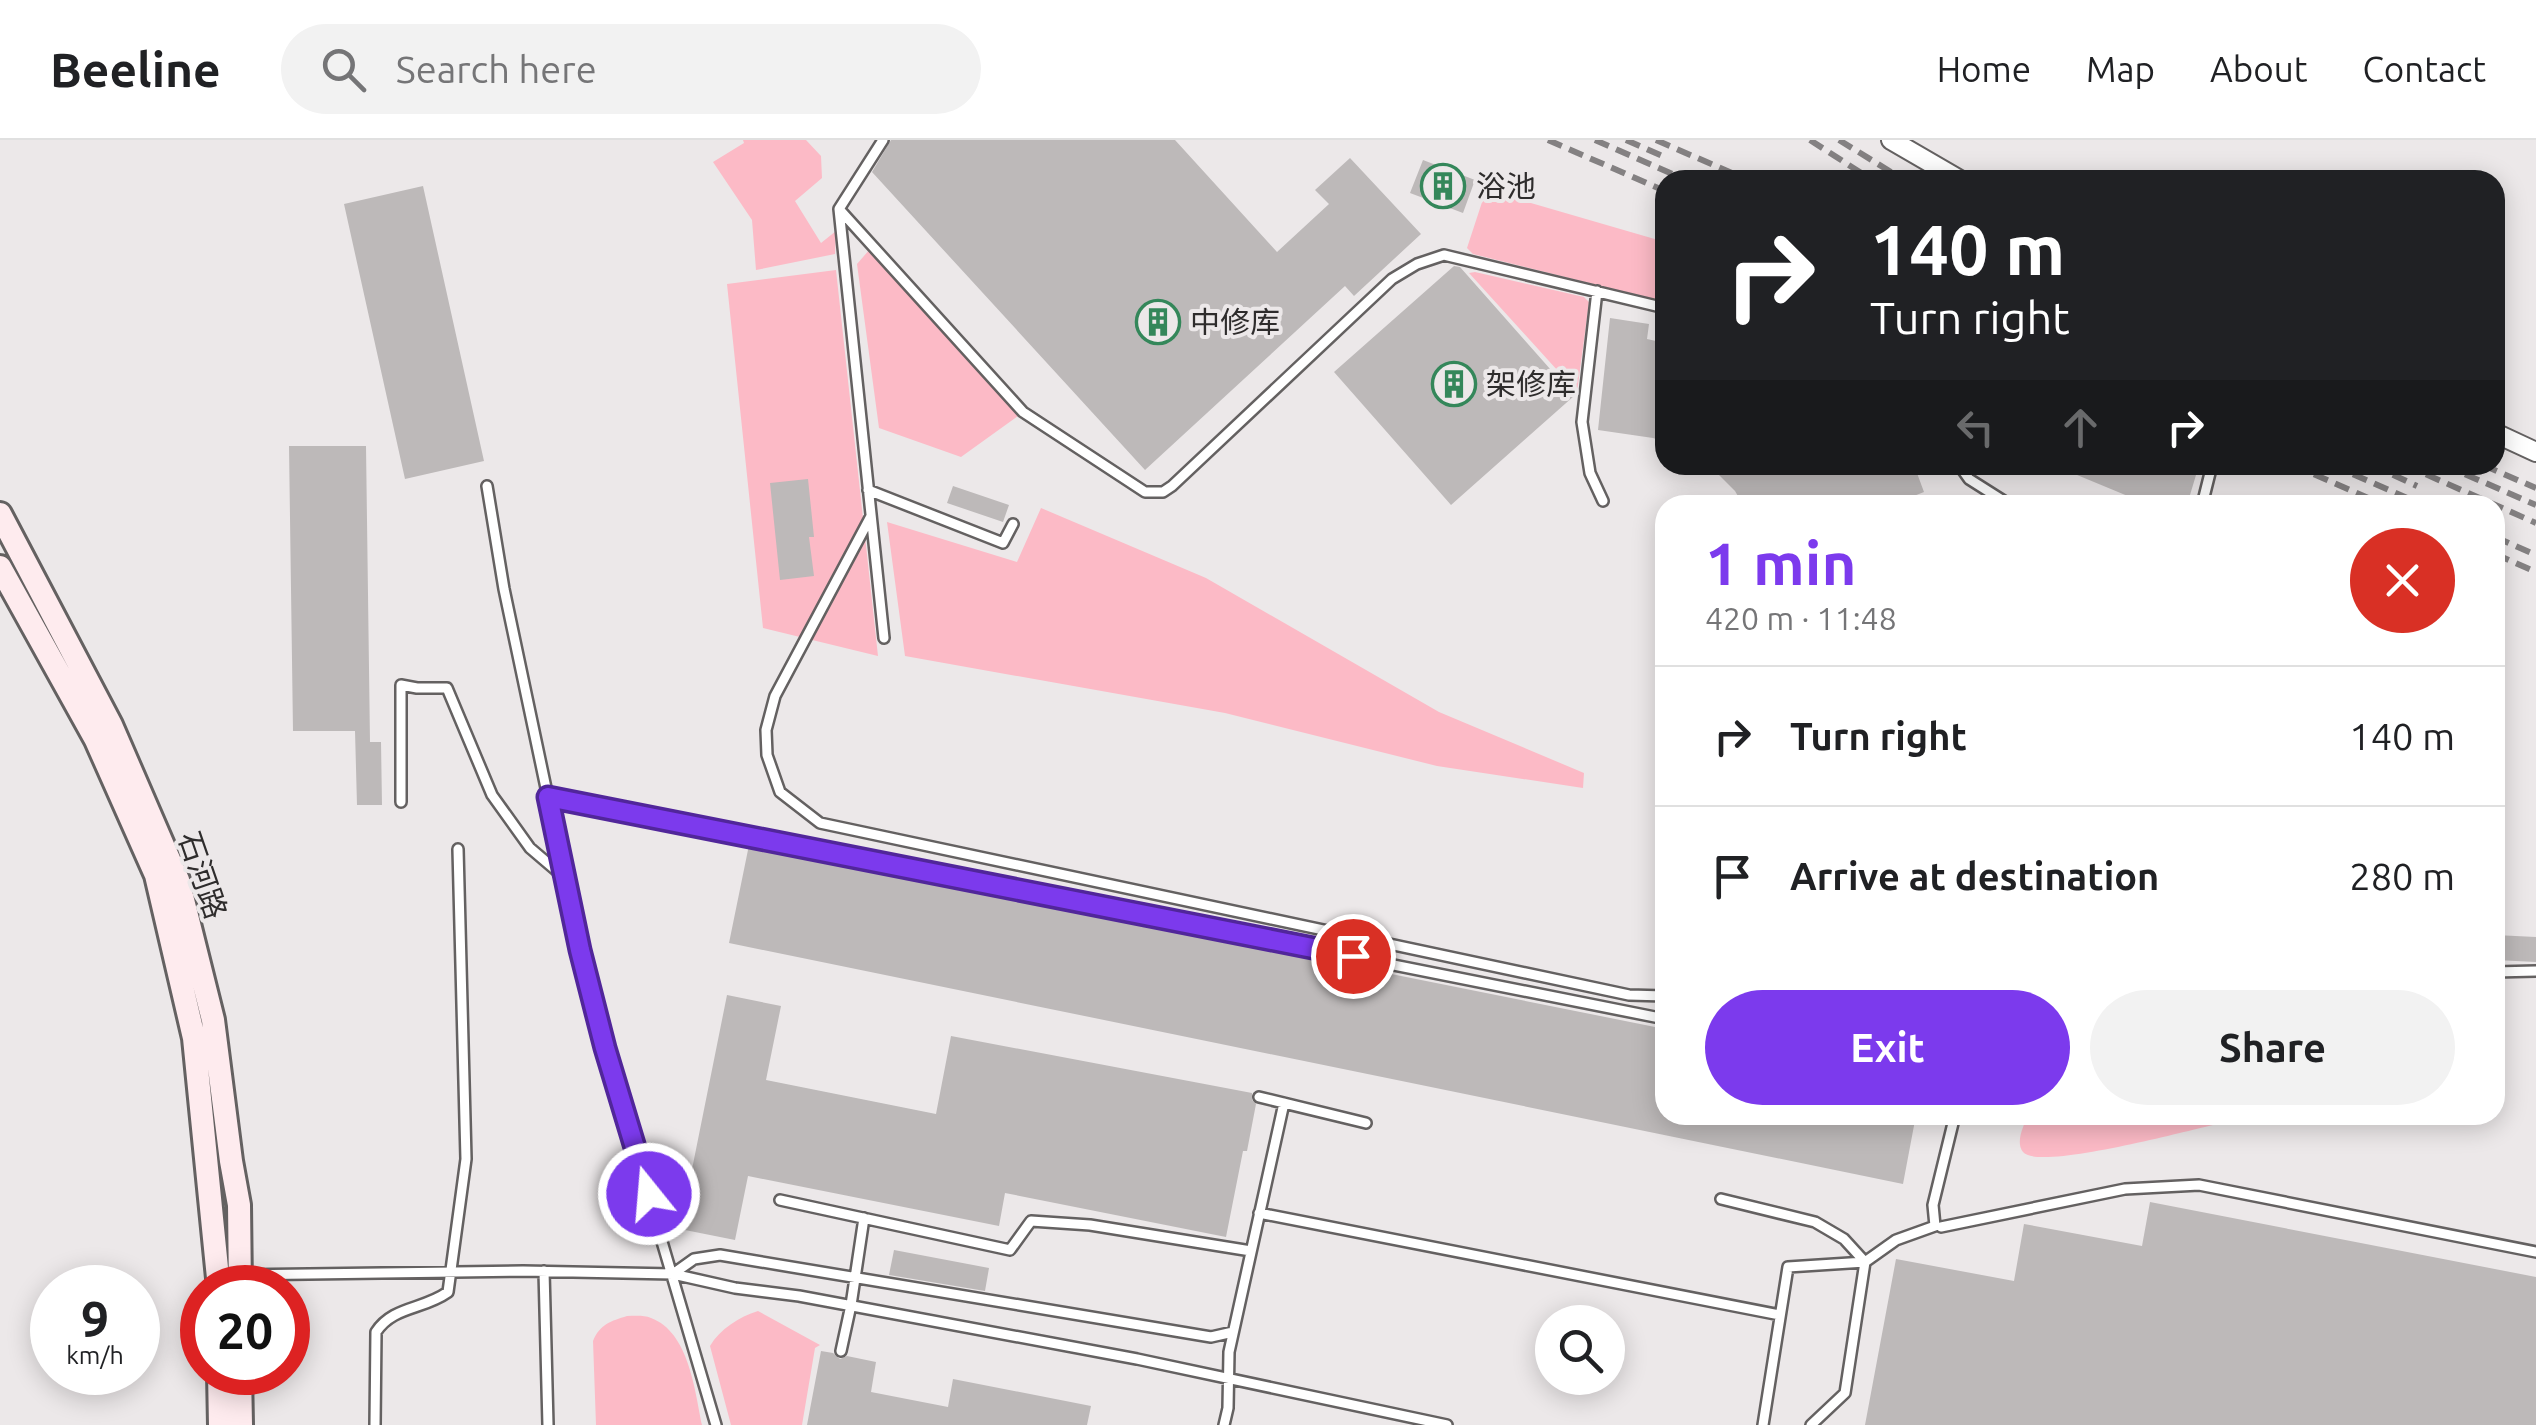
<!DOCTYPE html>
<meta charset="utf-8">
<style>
:root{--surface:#fff;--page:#f2f2f2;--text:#202124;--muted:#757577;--line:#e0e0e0;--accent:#7c3aed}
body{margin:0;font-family:Ubuntu,"Noto Sans SC",sans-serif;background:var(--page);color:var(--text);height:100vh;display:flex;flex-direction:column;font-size:38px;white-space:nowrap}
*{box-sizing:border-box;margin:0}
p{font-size:32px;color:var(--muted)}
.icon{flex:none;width:55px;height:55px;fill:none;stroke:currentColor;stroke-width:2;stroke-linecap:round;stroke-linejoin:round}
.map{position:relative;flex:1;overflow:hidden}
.drawer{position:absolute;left:1655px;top:355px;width:850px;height:630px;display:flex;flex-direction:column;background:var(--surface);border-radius:30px;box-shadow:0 5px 25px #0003}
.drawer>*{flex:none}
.hud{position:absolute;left:1655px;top:30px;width:850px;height:305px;border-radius:30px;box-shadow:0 5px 25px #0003;background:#202124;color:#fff;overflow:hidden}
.controls{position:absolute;left:1535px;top:1165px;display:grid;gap:20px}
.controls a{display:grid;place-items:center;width:90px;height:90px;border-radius:50%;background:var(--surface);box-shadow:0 5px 25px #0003;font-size:50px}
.speed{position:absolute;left:30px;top:1125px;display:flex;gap:20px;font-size:50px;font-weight:700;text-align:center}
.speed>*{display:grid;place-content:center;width:130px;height:130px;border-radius:50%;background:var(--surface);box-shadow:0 5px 25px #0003;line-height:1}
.speed small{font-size:25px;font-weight:400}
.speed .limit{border:15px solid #d22;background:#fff;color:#111}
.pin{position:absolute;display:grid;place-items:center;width:85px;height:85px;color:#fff;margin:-42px;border:5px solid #fff;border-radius:50%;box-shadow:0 2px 10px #0007}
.me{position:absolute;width:110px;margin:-55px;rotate:343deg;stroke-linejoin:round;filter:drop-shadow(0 0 8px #0008)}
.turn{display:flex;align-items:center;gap:35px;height:210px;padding:0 50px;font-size:45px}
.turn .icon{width:130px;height:130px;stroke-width:2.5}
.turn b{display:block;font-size:70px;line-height:85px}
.lanes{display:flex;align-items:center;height:95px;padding:0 50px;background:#0003;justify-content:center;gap:50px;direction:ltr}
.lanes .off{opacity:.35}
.round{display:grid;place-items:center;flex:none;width:105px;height:105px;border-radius:52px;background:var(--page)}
.summary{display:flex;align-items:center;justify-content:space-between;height:170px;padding:0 50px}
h1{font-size:60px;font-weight:700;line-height:75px;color:var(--accent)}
.cta{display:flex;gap:20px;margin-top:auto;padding:20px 50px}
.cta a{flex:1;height:115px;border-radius:60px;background:var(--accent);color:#fff;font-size:40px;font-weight:700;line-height:115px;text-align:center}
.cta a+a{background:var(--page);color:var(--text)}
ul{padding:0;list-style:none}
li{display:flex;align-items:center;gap:30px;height:140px;padding:0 50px;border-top:2px solid var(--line)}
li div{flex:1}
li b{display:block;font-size:38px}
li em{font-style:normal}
header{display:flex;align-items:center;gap:60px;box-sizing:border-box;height:140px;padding:0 50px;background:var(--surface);border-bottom:2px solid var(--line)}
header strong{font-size:48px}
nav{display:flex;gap:55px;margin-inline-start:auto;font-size:35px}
.search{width:700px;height:90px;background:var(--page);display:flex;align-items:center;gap:25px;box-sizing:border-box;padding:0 35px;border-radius:55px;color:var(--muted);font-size:38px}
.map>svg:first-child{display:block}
.green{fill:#fcbac6}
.building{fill:#bdb9b9}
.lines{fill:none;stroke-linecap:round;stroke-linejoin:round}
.service-casing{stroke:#646161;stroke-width:14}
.minor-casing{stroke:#646161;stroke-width:22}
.secondary-casing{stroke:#646161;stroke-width:28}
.service{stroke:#fff;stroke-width:9}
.minor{stroke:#fff;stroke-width:18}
.secondary{stroke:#feebee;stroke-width:22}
.rail{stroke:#848182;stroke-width:6;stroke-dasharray:15 8;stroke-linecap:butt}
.route-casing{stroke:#51269a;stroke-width:25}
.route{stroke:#7c3aed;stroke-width:18}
.labels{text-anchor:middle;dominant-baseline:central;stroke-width:8;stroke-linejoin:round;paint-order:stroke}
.poi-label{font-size:30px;fill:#2e2c2c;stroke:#ece8e9;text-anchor:start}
.street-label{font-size:30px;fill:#2e2c2c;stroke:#ece8e9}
</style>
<header>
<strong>Beeline</strong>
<div class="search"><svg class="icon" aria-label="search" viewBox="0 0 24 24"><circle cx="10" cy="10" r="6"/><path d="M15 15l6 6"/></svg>Search here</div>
<nav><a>Home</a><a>Map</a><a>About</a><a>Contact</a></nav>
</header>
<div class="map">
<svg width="2536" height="1285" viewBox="0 0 2536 1285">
<rect width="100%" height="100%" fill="#ece8e9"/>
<path class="green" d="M743 0H806L821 16 822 38 795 61 821 103 836 91 835 114 756 130 752 80 713 22 744 3Z
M1486 50 1665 102V162L1473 114 1467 108Z
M870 109 1018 276 961 317 879 288 857 124Z
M836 130 878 516 763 488 727 144Z
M1475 132 1584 157 1589 162 1577 252 1469 133Z
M1041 368 1206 438 1439 572 1584 633 1583 648 1437 626 1225 573 905 516 887 382 1017 422Z
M2028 975H2210L2213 985C2186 991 2038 1031 2023 1012 2015 1002 2024 985 2028 975Z
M758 1171 820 1205 815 1208 802 1285H731L710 1206C720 1189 739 1177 758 1171Z
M627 1176C635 1176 644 1175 651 1178 689 1192 695 1251 702 1285H596L593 1201C600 1184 611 1181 627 1176Z"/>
<path class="building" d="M891 0H1175L1277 112 1329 64 1315 50 1350 18 1421 94 1354 156 1345 146 1145 330 872 32Z
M1423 20 1475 40 1463 73 1410 53Z
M423 46 484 321 405 339 344 64Z
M1454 126 1460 127 1574 256 1451 365 1334 232Z
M1610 178 1649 184 1647 199 1665 203V302L1653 298 1598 290Z
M289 306H366L370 602H381L382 665H357L355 591H293Z
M1709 325H1914L1924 352 1891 365H1743L1735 351Z
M2053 325H2163L2196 335 2187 365H2160L2148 361 2147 364Z
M808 339 814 397H809L814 436 780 440 770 343Z
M953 346 1009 365 1003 382 947 363Z
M749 705 1665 889V975H1916L1903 1044 729 803Z
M2495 795 2536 797V822L2495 820Z
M727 855 781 866 766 940 936 974 951 896 1252 953V960L1256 964 1247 1011H1243L1226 1097 1005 1053 999 1086 748 1036 735 1100 680 1089Z
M2150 1062 2536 1137V1285H1865L1896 1119 2014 1141 2024 1084 2142 1106Z
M894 1110 989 1128 985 1151 889 1135Z
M821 1211 833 1213 840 1219 847 1216 876 1222 871 1252 948 1267 953 1239 1091 1266 1087 1285H807Z"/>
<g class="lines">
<defs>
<path id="service" d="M883 0 839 69 884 498
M839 69 1023 272 1145 352H1163L1172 346 1392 139 1417 124 1444 115 1665 168
M1597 151 1582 282 1590 333 1603 361
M1959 325 1969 339 2010 365
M487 346 504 449 580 809 605 908 716 1285
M868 350 1003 403 1013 384
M2202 365 2212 325
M871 376 775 556 766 590 767 615 780 652 820 683 1629 855 1665 856
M549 657 1665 879
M401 662V545L417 548H447L492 655 530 708 564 737
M2495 832 2536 831
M1259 957 1366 983
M1721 1059 1815 1082 1844 1099 1865 1122 1788 1127 1763 1285
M780 1060 1010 1110 1031 1081 1090 1085 1251 1111
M1259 1073 1780 1175
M1941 1087 2125 1049 2199 1045 2536 1112
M544 1131 548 1285
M673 1134 694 1119 720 1115 1211 1197 1233 1192
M241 1135 523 1131 673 1134 735 1148 799 1156 1137 1219 1447 1285
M841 1211 851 1165 864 1078
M375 1285 376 1192C393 1166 423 1170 448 1152L466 1019 458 709
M1224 1285 1228 1268 1229 1212 1284 963
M1811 1285 1845 1253 1865 1122 1896 1100 1935 1086 1933 1065 1955 975"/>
<path id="minor" d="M1891 0 1960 40
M2495 293 2536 312"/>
<path id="secondary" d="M0 374 111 585 178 740 213 880 231 1021 239 1065 240 1148
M0 427 96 600 156 735 194 898 219 1148
M219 1232 220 1285
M240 1232 241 1285"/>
</defs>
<use href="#service" class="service-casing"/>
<use href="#minor" class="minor-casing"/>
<use href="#secondary" class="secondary-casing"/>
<use href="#service" class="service"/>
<use href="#minor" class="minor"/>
<use href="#secondary" class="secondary"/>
<path class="rail" d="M1548 0 1665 51
M1595 0 1686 40
M1626 0 1667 18
M1656 0 1748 40
M1810 0 1872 40
M1839 0 1904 40
M2293 325 2384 365
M2332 325 2423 365
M2372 325 2417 346
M2405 325 2536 383
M2444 325 2536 365
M2483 325 2536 348
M2495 397 2536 415
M2495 414 2536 432"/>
</g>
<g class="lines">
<defs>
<path id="route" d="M649 1054 605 908 580 810 548 657 1353 816"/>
</defs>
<use href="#route" class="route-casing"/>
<use href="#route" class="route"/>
</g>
<defs>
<symbol id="building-ring" viewBox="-11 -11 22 22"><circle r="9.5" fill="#ece8e9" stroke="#34875a" stroke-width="1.5"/><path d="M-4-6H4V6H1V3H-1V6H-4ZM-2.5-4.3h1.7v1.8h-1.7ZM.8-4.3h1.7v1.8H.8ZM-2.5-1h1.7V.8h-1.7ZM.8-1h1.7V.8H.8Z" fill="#34875a"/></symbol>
</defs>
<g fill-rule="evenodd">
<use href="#building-ring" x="1418" y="21" width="50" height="50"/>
<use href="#building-ring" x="1133" y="157" width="50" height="50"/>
<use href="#building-ring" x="1429" y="219" width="50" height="50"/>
</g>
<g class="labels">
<g class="poi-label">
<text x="1476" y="46">浴池</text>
<text x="1190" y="182">中修库</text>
<text x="1486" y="244">架修库</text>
</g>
<g class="street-label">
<text transform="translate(203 735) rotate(71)">石河路</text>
</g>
</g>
</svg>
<div class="controls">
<a><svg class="icon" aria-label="search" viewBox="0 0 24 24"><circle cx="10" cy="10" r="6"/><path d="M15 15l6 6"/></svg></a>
</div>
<div class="speed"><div>9<small>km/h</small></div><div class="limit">20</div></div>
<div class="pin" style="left:1353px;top:816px;background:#d93025"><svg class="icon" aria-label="arrive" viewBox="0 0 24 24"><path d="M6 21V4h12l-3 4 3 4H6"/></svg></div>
<svg class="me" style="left:649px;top:1054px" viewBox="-20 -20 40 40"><circle r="17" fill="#7c3aed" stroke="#fff" stroke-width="3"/><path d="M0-11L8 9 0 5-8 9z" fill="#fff"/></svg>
<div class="hud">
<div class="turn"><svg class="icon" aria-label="right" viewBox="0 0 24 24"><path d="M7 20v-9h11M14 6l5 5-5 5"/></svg><div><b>140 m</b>Turn right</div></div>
<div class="lanes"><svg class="icon off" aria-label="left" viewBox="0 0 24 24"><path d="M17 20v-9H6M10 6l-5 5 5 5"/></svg><svg class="icon off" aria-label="ahead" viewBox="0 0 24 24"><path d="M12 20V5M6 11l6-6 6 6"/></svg><svg class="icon" aria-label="right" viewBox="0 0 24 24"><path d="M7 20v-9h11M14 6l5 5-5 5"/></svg></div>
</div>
<section class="drawer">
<div class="summary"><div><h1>1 min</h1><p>420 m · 11:48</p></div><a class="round" style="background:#d93025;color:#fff"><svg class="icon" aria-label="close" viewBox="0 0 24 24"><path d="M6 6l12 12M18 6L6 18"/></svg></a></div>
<ul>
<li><svg class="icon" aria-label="right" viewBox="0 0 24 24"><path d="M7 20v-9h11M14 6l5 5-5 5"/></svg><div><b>Turn right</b></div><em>140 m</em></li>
<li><svg class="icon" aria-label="arrive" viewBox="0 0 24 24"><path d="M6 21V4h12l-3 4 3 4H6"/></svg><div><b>Arrive at destination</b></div><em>280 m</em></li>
</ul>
<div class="cta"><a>Exit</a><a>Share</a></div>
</section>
</div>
